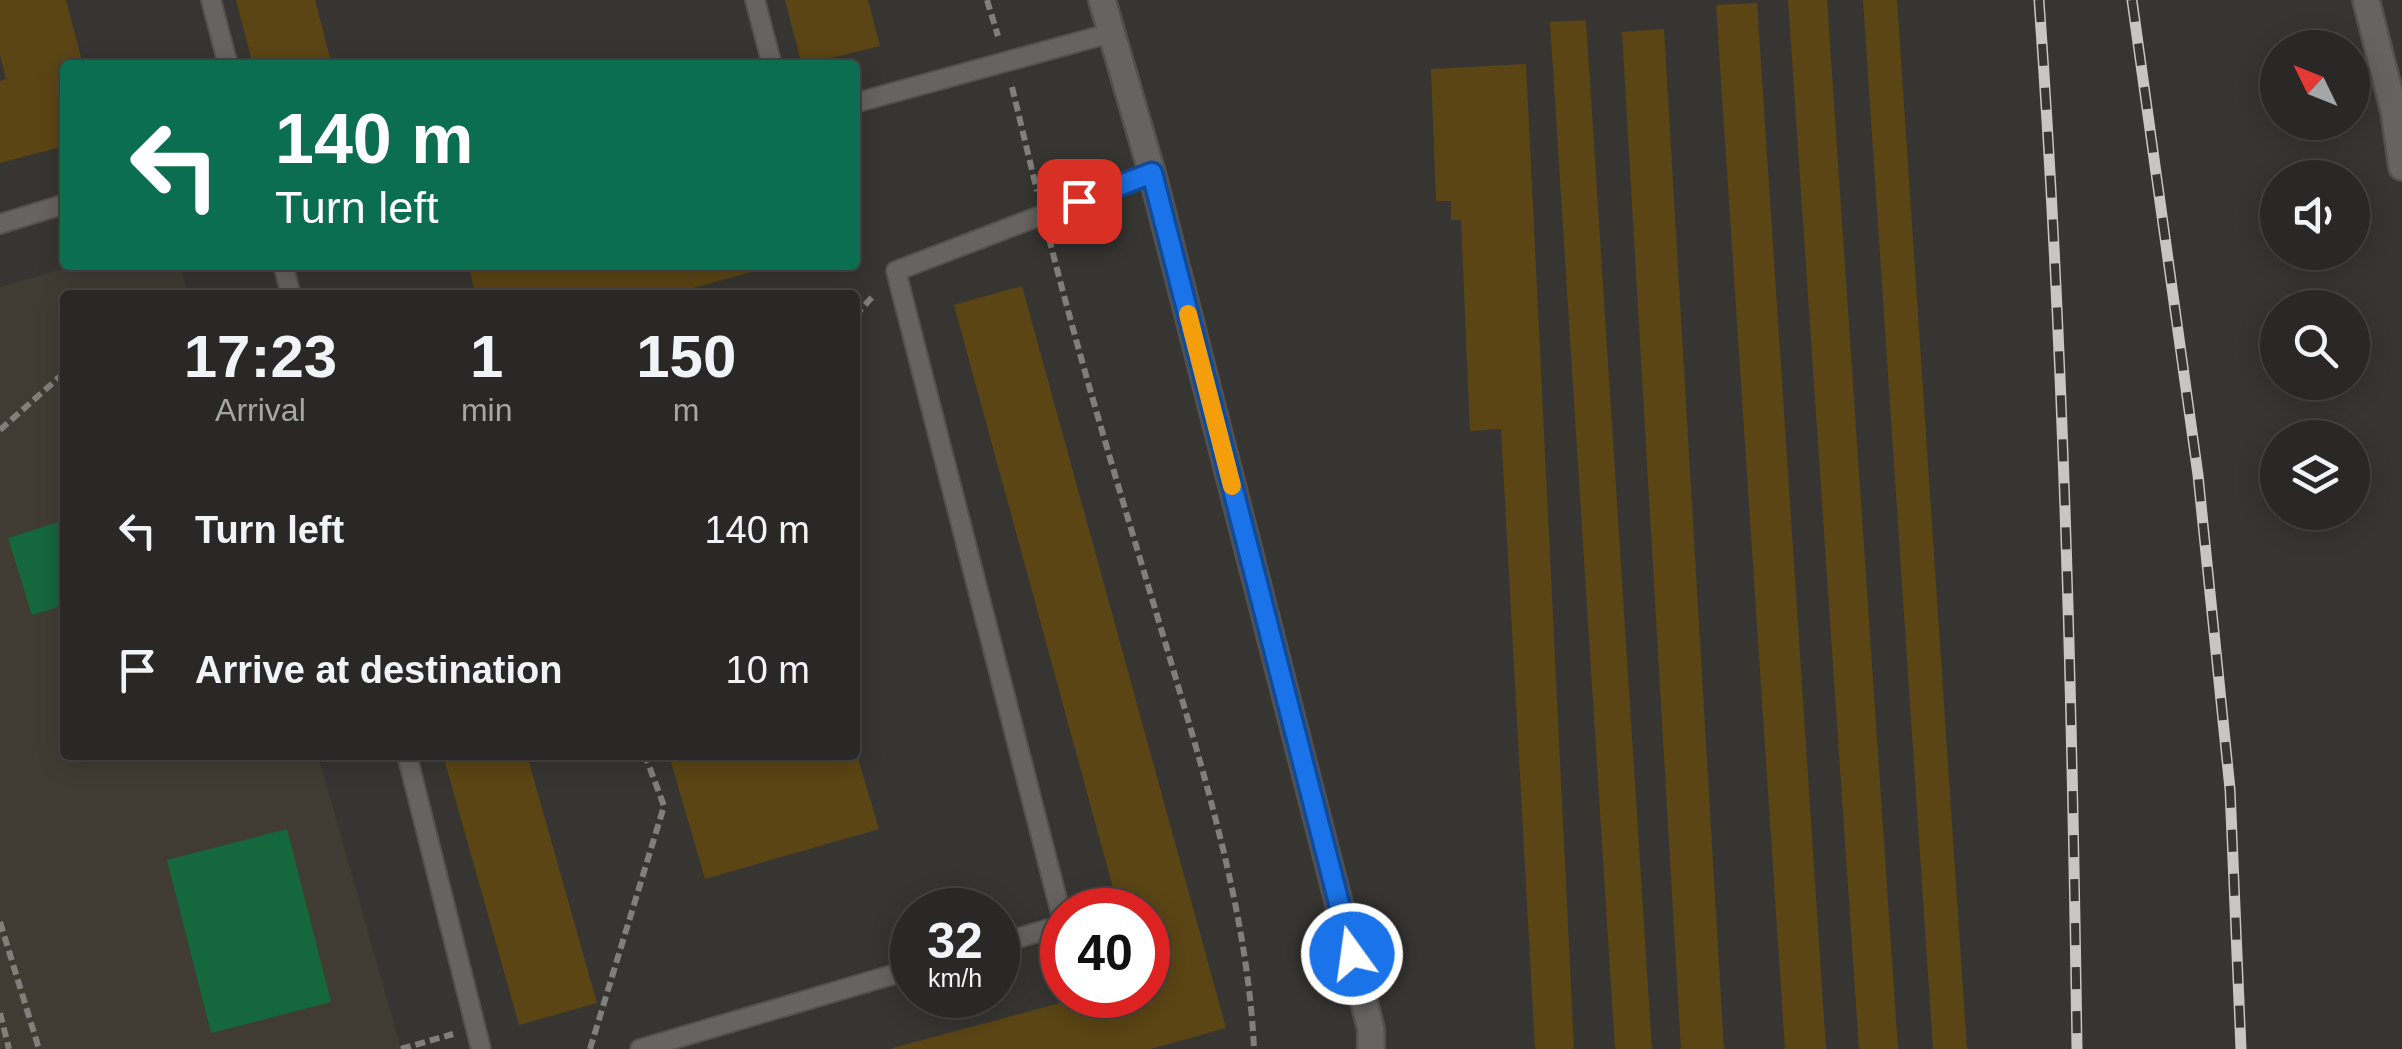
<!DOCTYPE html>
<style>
:root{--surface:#292826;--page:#31302e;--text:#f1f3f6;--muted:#a5a6a7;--line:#454443}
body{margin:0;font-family:Helvetica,sans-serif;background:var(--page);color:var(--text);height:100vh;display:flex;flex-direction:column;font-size:38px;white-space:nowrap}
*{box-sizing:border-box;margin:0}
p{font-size:32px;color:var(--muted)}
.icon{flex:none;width:55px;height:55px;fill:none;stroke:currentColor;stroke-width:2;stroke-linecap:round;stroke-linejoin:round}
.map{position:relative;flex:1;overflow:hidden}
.sheet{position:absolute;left:60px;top:290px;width:800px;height:470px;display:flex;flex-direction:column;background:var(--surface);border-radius:10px;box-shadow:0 5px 25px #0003,0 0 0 2px var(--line)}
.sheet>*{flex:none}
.guide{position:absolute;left:60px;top:60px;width:800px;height:210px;border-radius:10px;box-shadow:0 5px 25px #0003,0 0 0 2px var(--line);background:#0b6e4f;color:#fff;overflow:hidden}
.needle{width:65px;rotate:313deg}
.tools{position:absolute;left:2260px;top:30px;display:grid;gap:20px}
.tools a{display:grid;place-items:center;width:110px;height:110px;border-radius:50%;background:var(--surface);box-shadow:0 5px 25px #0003,0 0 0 2px var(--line);font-size:50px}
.speed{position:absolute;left:890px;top:888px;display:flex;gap:20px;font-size:50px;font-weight:700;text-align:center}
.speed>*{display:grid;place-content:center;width:130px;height:130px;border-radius:50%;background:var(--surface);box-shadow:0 5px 25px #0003,0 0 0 2px var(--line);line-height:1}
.speed small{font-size:25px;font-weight:400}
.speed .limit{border:15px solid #d22;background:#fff;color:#111}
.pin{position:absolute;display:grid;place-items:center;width:85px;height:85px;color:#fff;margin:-42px;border-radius:20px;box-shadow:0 5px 15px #0006}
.me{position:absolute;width:110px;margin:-55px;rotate:346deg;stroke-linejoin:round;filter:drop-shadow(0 0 8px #0008)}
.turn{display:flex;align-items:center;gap:35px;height:210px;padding:0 50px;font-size:45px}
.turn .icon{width:130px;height:130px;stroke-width:2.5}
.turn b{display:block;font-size:70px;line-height:85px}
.eta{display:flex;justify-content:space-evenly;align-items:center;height:170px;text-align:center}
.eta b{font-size:60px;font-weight:800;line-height:70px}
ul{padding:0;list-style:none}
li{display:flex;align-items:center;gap:30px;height:140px;padding:0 50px}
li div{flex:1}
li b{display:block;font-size:38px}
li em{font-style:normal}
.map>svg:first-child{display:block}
.built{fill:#413c33}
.green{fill:#15673d}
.building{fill:#5b4515}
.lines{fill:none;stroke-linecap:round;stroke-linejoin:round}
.service-casing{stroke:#52514e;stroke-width:22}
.minor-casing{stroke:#52514e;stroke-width:30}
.tertiary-casing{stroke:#52514e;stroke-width:30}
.path{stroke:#817f7c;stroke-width:6;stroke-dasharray:10 5;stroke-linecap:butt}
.service{stroke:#666360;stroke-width:18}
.minor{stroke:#666360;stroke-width:25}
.tertiary{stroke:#666360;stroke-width:25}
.rail-casing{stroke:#c8c6c4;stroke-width:11}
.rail{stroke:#373532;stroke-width:8;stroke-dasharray:22;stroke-linecap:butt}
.route-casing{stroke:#114b97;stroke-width:25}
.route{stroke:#1a73e8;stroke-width:18}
.slow{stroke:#f59e0b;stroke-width:18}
</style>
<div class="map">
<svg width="2402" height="1049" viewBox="0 0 2402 1049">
<rect width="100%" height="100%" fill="#373532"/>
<path class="built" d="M77 265H180L188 295H65V755H318L401 1049H0V287Z"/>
<g class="green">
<path d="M65 520V605L32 615 8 538Z"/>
<path d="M287 829 331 1002 211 1033 167 860Z"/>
</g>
<g class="building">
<path d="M0 0H66L83 65H65V146L0 163V81L6 79 0 55Z"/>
<path d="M236 0H315L332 65H253Z"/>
<path d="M785 0H868L880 46 802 65Z"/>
<path d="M1788 0H1827L1898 1049H1859Z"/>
<path d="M1863 0H1897L1967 1049H1933Z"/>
<path d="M1757 3 1826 1049H1785L1716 5Z"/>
<path d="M1586 20 1652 1049H1615L1550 22Z"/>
<path d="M1664 29 1724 1049H1681L1622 32Z"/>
<path d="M1526 64 1574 1049H1535L1501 429 1470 431 1461 220H1451V201H1436L1431 69Z"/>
<path d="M469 265H773V266L668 295H475Z"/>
<path d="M1022 286 1226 1028 1151 1049H889L1090 995H1148V910H1119L954 305Z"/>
<path d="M855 748 879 829 705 879 669 755H855Z"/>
<path d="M443 755H527L597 1003 519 1025Z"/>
</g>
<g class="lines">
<defs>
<g id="service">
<path d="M211 0 228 65"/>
<path d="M755 0 772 65"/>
<path d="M855 103 1111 33"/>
<path d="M0 224 65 204"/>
<path d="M283 265 291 295"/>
<path d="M407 755 481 1049"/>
<path d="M1062 918 896 271 1152 173"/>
<path d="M998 944 1062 925"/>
<path d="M640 1049 912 969"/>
</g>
<path id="minor" d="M2366 0 2394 111 2402 167"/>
<path id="tertiary" d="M1102 0 1152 173 1371 1029V1049"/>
</defs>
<use href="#service" class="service-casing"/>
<use href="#minor" class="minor-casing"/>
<use href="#tertiary" class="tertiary-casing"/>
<g class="path">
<path d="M987 0 998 36"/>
<path d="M1012 87 1037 191"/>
<path d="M1049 238C1085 380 1129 521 1171 662 1208 787 1248 919 1254 1049"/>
<path d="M855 316 874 295"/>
<path d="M0 430 65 372"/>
<path d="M0 922 39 1049"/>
<path d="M0 1013 9 1049"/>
<path d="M401 1049 453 1034"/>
<path d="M590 1049 664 806 645 755"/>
</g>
<use href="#service" class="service"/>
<use href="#minor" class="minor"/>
<use href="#tertiary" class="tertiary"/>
<defs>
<g id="rail">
<path d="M2039 0C2064 349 2072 699 2077 1049"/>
<path d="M2132 0 2198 475 2230 789 2241 1049"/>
</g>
</defs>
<use href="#rail" class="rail-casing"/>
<use href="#rail" class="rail"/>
</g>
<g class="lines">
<defs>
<path id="route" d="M1079 201 1152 173 1352 954"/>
</defs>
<use href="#route" class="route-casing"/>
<use href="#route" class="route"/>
<path class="slow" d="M1188 314 1232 486"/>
</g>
</svg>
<div class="tools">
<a><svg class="needle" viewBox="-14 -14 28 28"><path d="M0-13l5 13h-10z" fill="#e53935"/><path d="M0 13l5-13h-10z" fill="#a5a6a7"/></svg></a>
<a><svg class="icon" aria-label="sound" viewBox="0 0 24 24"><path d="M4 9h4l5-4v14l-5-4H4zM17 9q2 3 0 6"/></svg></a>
<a><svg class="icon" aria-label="search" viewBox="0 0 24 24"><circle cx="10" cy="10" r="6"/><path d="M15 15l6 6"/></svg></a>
<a><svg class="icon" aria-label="layers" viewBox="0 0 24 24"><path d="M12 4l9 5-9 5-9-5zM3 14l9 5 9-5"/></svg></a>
</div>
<div class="speed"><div>32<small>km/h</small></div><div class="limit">40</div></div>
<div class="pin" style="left:1079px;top:201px;background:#d93025"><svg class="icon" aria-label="arrive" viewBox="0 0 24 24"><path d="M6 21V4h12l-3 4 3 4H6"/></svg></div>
<svg class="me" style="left:1352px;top:954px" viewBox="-20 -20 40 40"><circle r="17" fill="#1a73e8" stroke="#fff" stroke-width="3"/><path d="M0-11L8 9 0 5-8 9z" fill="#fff"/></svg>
<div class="guide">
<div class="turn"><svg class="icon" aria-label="left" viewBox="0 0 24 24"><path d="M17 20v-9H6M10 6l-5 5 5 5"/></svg><div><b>140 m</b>Turn left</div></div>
</div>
<section class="sheet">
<div class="eta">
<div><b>17:23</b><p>Arrival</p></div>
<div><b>1</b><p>min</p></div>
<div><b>150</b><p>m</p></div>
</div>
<ul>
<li><svg class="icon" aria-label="left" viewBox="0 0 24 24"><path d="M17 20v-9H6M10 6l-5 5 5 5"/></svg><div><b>Turn left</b></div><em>140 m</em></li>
<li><svg class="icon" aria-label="arrive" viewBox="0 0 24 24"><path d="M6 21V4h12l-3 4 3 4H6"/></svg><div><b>Arrive at destination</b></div><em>10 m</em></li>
</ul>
</section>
</div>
